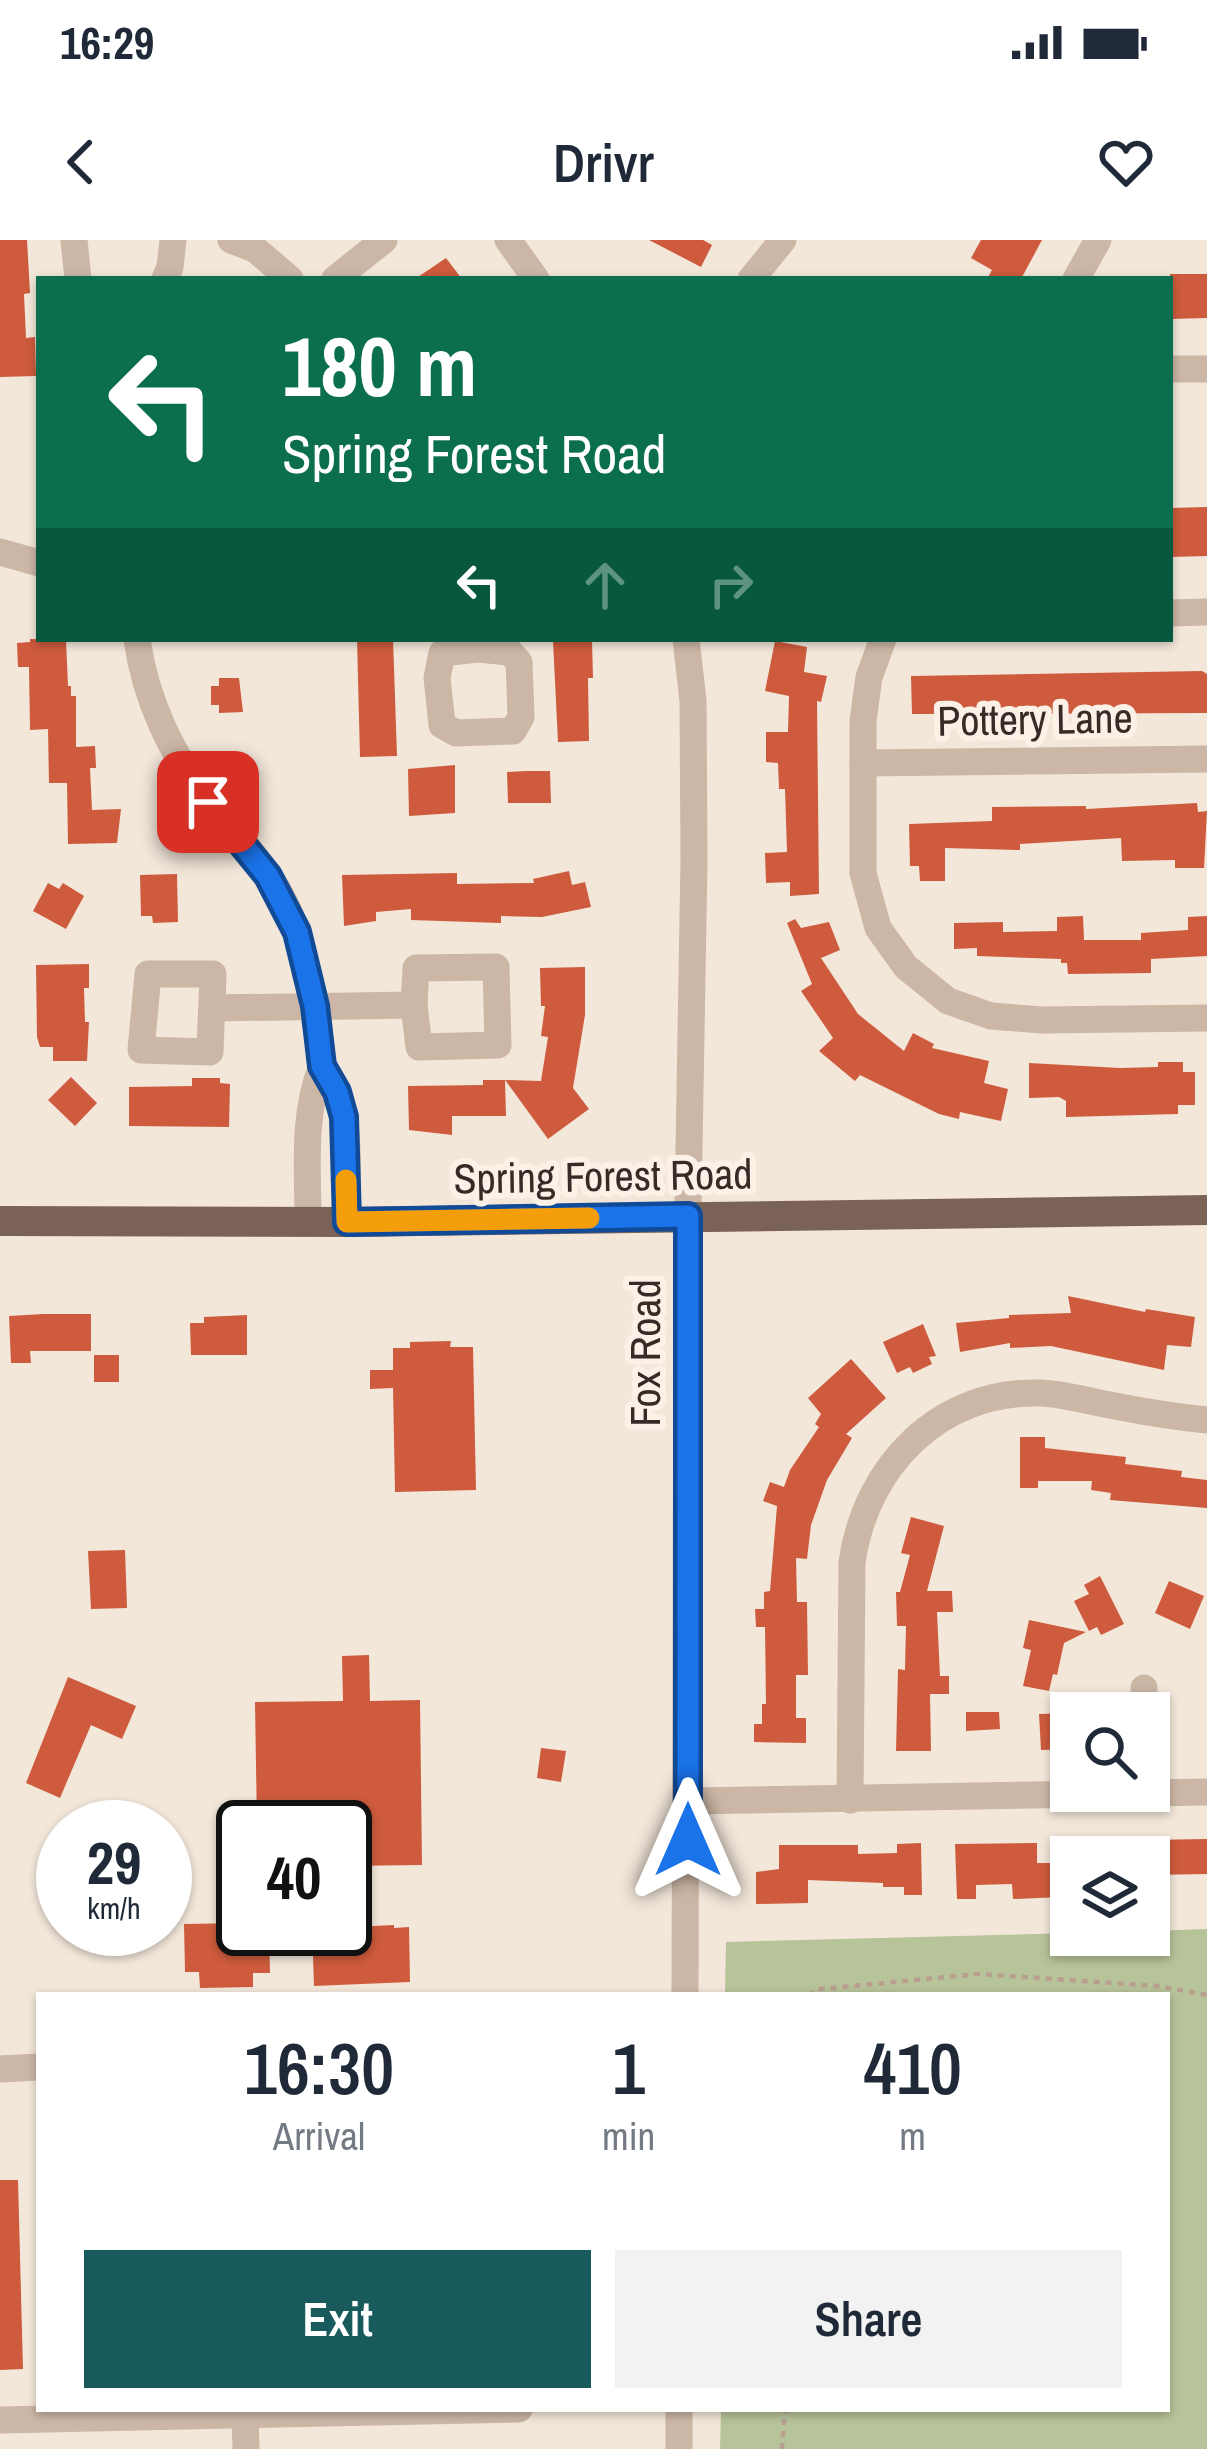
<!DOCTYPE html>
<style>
:root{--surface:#fff;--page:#f2f2f3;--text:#1f2937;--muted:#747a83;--accent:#195a5c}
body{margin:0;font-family:"Archivo Narrow",sans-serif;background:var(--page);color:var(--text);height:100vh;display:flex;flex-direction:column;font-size:45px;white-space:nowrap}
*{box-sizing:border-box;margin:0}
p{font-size:39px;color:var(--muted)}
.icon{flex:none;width:66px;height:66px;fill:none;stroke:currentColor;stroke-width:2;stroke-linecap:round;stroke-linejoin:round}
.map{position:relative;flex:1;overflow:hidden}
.side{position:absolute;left:36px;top:1752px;width:1134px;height:420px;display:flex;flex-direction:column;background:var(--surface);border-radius:0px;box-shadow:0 3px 9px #0004}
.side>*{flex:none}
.top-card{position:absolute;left:36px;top:36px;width:1137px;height:366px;border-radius:0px;box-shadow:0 3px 9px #0004;background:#0b6e4f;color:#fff;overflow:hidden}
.tools{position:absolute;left:1050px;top:1452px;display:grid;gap:24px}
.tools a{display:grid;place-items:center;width:120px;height:120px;border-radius:0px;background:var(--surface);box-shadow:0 3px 9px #0004;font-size:60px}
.speed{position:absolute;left:36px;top:1560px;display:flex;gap:24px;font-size:60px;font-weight:700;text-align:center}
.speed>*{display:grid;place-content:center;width:156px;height:156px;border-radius:50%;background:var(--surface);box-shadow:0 3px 9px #0004;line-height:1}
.speed small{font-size:30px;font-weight:400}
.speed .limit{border:6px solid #111;border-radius:18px;background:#fff;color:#111}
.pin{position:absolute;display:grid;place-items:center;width:102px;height:102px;color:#fff;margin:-51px;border-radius:24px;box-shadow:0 6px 18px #0006}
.me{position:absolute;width:132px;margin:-66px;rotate:0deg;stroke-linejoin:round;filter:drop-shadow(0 0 9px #0008)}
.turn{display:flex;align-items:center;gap:42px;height:252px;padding:0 48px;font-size:54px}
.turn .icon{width:156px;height:156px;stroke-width:2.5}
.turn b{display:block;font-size:84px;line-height:102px}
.lanes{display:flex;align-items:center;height:114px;padding:0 48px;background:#0003;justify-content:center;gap:60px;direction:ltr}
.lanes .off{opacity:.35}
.eta{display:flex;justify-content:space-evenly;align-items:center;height:204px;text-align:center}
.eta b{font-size:72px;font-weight:600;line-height:84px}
.cta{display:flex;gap:24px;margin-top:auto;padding:24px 48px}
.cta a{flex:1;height:138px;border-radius:0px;background:var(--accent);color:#fff;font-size:48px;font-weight:600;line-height:138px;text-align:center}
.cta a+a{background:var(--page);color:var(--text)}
.status{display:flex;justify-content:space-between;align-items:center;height:84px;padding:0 60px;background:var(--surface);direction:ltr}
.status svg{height:33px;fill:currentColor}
header{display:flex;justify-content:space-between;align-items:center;height:156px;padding:0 48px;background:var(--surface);font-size:54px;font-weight:600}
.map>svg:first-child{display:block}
.green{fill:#b7c399}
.building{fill:#ce5b3d}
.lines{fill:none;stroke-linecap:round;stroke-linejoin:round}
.path{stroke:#b89f8f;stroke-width:4.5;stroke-dasharray:6 6;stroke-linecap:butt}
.minor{stroke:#ccb6a5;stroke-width:27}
.major{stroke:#7b6257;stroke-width:30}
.route-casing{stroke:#114b97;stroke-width:30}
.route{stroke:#1a73e8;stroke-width:21}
.slow{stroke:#f59e0b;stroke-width:21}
.labels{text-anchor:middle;stroke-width:12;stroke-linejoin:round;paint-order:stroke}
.street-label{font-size:42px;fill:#382b27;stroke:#fbf1e7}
</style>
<div class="status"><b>16:29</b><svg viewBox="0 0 49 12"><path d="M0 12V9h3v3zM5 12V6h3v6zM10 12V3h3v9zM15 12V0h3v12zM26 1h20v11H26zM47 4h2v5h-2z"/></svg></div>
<header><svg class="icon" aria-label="back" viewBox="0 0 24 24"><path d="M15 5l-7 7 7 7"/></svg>Drivr<svg class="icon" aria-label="heart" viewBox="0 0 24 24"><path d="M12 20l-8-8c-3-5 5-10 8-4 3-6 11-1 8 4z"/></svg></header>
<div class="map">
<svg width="1207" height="2209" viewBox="0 0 1207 2209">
<rect width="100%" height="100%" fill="#f3e7da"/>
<path class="green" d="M1207 1689V2209H720L721 2169H1167V1755H725L726 1702 1071 1693 1149 1695V1691Z"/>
<g class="building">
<path d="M0 0H27L30 53 24 54 26 98 35 97 36 136 0 137Z"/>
<path d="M649 0H703L712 5 701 27Z"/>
<path d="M981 0H1042L1021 39H987L992 30 971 18Z"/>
<path d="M446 18 462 39H415Z"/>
<path d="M1170 34H1207V78L1170 79Z"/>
<path d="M1207 267V316L1170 317V268Z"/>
<path d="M30 399 66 400 68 446H71V456H76V507L95 506 96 528H90L92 570 121 569 117 603 68 604 67 543H49L48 489 30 490 29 427H18L17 403 30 402Z"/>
<path d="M357 399H393L397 516 360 517Z"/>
<path d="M592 400 593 438H588L589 501 558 502 553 401Z"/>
<path d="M775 401 807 407 804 432 827 436 821 462 817 461 819 654 790 656V642L766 643 765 613 787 612 785 549H779L778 523 766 522V492H788L789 456 765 451Z"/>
<path d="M1202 431 1207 434V473L912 474 911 436Z"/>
<path d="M219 438H239L243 472 219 473V465H211V446H219Z"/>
<path d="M455 525V573L409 576 408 529Z"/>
<path d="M526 531H550L551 563H508L507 532Z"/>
<path d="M1197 563 1198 572 1207 571 1204 628H1175V620L1122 621 1121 598 1020 604V610L945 608V641H920L919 626H910L909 584 992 581V567L1086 566V569Z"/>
<path d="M569 631 572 645 585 642 591 667 542 677 501 676V683L411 680V669L376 672V681L344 686 342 635 457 633V644L534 643 533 639Z"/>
<path d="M177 634 178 682 153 683 152 676H141L140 635Z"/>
<path d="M48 643 59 649 63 643 84 656 66 689 33 671Z"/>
<path d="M1083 676 1084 700H1141V693L1188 690V677L1207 676V716L1151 719V733L1068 734 1067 723H1061V719L977 716V708L954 709V683L1003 682V692L1057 691V677Z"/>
<path d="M795 679 801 688 829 682 840 710 821 718 858 774 904 811 913 793 934 804 932 808 989 821 984 843 1008 849 1001 881 960 872 959 879 939 874 860 835 855 841 819 811 833 798 801 751 812 744 787 683Z"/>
<path d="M89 724V748H84L85 782H89L87 821H53V807H40L37 797 36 725Z"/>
<path d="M585 727V775L573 848 589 869 548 899 505 840 541 841 548 797 541 796 545 766H541L540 728Z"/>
<path d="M1158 822H1183V832H1195V865H1178V874L1066 877V861L1059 857 1029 858V823L1120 828 1158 827Z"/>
<path d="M71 837 97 863 75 886 48 860Z"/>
<path d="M192 838H220V843L230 844 229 887 129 886V847L192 846Z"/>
<path d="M483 840H505L506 876H452V895L409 890 408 846 483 845Z"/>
<path d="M1068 1056 1145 1072 1146 1069 1195 1077 1191 1107 1167 1105 1164 1130 1051 1106 1010 1108V1103L960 1112 956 1083 1009 1078V1075L1071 1073Z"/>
<path d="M43 1074H91V1111H30L31 1123H11L9 1076Z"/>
<path d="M247 1075V1115H191L190 1083H204V1077Z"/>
<path d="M923 1084 936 1116 929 1117 932 1124 913 1133 910 1127 897 1133 883 1102Z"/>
<path d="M451 1101 450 1107H473L476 1250 395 1252 393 1148 370 1149V1130H393V1108H410V1102Z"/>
<rect x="94" y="1115" width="25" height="27"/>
<path d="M851 1119 886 1158 846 1194 852 1198 827 1240 811 1285 807 1319 796 1318 797 1362H807L808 1435H796V1478H806V1503L754 1502V1484H762V1464H766L765 1387H756L755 1369H764V1352L770 1351 777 1266 763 1261 770 1242 784 1247 790 1230 819 1187 815 1184 821 1174 808 1158Z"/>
<path d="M1020 1197H1045V1208L1126 1217 1125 1224 1182 1231 1181 1237 1207 1240V1268L1110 1260 1111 1253 1091 1250 1092 1241H1038V1248H1020Z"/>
<path d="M911 1277 944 1286 927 1351H952L953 1372H937L940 1436H949V1454H930L931 1511H896L898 1429 905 1430 906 1386H897L896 1352H900L910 1315 901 1313Z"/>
<path d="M125 1310 127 1368 91 1369 88 1311Z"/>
<path d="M1100 1336 1124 1384 1101 1395 1097 1387 1089 1391 1074 1361 1089 1354 1084 1345Z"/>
<path d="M1169 1341 1204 1356 1190 1389 1155 1373Z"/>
<path d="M1029 1380 1086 1392 1064 1403 1057 1435 1053 1434 1049 1451 1023 1446 1031 1410 1023 1408Z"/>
<path d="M369 1415 370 1461 420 1460 422 1625 345 1626V1587H257L255 1462 343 1461 342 1416Z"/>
<path d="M68 1437 136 1466 122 1499 91 1485 60 1558 26 1543Z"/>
<path d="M966 1472H999L1000 1489 966 1491Z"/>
<path d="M1071 1473V1509L1041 1510 1039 1474Z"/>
<path d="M541 1508 566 1511 561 1542 537 1538Z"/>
<path d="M1207 1599V1634L1149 1635V1600Z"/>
<path d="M921 1603 922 1655H904V1647H883V1643L808 1640V1663L756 1664V1632L779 1629V1605H858V1614L897 1613V1604Z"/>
<path d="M1037 1603V1623H1062V1657L1013 1659 1012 1644 976 1645V1659H957L955 1604Z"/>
<path d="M243 1683V1689H269L270 1733H253V1747L200 1748 199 1732H185L184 1684Z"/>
<path d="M394 1685V1688L409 1687 410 1742 314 1746 312 1689Z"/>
<path d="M0 1940H18L23 2129 0 2130Z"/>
</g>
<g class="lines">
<g class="path">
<path d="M808 1755 820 1749 978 1734 1158 1746 1207 1755"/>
<path d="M782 2209 785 2169"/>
</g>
<g class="minor">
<path d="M74 0 78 39"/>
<path d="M231 0 255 9 290 39"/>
<path d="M508 0 536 39"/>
<path d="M165 39 170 27 173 0"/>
<path d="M335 39 384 0"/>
<path d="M751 39 783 0"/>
<path d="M1076 39 1098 0"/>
<path d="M1170 129H1207"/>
<path d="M0 312 39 323"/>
<path d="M1170 373 1207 372"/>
<path d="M137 399C145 459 173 519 212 565 237 596 266 625 284 661 309 711 311 767 322 821 326 839 339 853 343 872 350 906 346 947 347 982"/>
<path d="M883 399 869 437 863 481V633L878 688 906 727 948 761 991 776 1042 780 1207 778"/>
<path d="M477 409 510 412 519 422 521 477 513 491 456 493 442 485 437 438 442 413Z"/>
<path d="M863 523 1207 519"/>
<path d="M496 727 498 805 419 807 414 765 416 728Z"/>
<path d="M148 734H213L210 812 141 810Z"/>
<path d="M213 768 414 765"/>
<path d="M308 982C308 928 302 876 322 826"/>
<path d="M1144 1473V1448"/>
<path d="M850 1560 852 1322C866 1226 939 1150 1041 1153 1065 1154 1091 1162 1115 1166 1145 1172 1176 1177 1207 1180"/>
<path d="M688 1561 1207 1552"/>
<path d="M685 1755 687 1025 694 620 693 461 686 399"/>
<path d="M0 1829 39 1827"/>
<path d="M679 2169V2209"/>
<path d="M245 2177 246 2209"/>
<path d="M0 2180 519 2169"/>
</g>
<path class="major" d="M0 981 347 982 1207 970"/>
</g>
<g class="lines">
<defs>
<path id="route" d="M208 562 268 636 297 692 315 766 322 826 337 852 344 877 347 982 688 976V1600"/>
</defs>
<use href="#route" class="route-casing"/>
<use href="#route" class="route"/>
<path class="slow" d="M346 940 347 982 589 978"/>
</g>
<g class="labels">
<g class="street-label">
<text transform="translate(1035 479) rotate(-1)" y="15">Pottery Lane</text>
<text transform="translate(603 936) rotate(-1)" y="15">Spring Forest Road</text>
<text transform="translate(645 1113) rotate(-90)" y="15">Fox Road</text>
</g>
</g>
</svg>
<div class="tools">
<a><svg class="icon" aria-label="search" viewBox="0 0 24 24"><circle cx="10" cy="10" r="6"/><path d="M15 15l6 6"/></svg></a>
<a><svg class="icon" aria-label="layers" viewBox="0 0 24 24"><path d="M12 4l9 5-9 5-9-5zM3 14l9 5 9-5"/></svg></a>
</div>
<div class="speed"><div>29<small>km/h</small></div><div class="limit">40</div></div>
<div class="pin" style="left:208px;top:562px;background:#d93025"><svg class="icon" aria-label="arrive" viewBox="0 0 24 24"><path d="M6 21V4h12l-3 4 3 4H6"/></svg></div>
<svg class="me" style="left:688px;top:1600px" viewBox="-20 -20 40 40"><path d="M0-17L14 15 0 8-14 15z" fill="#1a73e8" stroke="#fff" stroke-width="4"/></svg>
<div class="top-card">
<div class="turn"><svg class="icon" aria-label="left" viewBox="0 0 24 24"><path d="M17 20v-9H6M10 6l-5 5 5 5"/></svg><div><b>180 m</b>Spring Forest Road</div></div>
<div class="lanes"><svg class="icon" aria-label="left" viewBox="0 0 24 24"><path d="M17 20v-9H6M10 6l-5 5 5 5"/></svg><svg class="icon off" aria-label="ahead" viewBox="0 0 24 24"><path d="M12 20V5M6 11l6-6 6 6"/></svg><svg class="icon off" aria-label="right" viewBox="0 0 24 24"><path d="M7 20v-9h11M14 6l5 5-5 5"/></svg></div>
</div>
<section class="side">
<div class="eta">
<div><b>16:30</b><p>Arrival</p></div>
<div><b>1</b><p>min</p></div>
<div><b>410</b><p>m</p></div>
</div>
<div class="cta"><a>Exit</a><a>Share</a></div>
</section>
</div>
